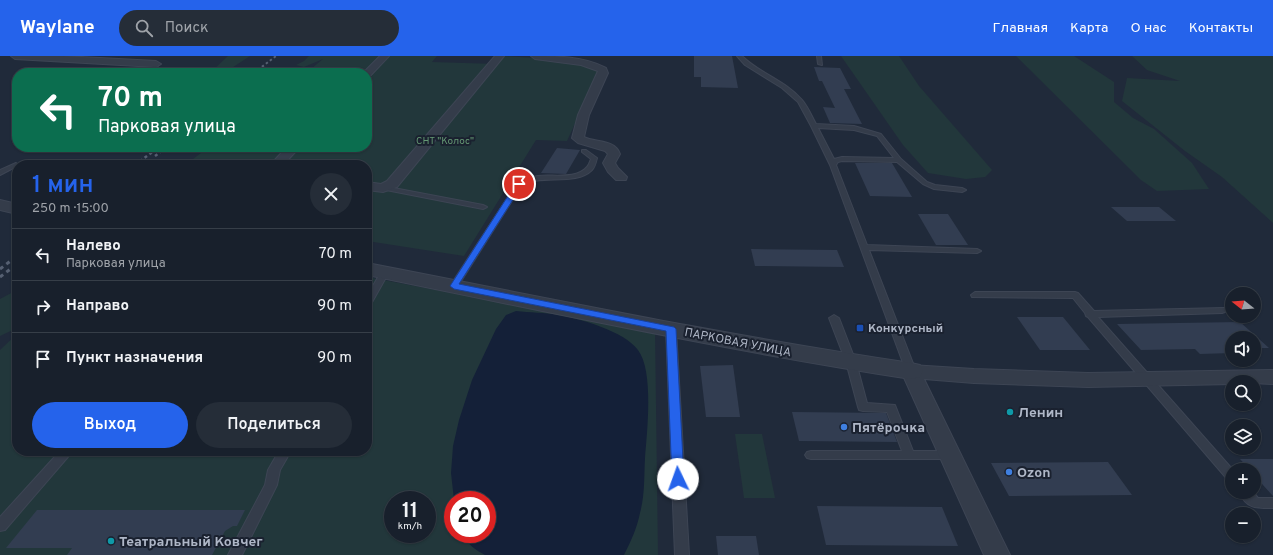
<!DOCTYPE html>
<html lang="ru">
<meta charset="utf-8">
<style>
:root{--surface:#18202c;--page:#252d38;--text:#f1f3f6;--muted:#9fa3a9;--line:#363e48;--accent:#2563eb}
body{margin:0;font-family:Overpass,sans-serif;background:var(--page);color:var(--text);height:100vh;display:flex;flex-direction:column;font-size:15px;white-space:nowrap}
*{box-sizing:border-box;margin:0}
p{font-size:13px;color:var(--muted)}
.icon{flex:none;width:22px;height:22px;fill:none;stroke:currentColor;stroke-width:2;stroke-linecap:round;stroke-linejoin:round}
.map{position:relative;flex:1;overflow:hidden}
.drawer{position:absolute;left:12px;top:104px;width:360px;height:296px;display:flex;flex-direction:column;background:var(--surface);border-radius:16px;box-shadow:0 1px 3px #0004,0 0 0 1px var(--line)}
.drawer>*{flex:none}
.hud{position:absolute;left:12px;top:12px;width:360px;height:84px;border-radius:16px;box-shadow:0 1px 3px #0004,0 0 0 1px var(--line);background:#0b6e4f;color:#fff;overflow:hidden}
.needle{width:26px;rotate:287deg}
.buttons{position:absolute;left:1225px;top:231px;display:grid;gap:8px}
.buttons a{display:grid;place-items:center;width:36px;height:36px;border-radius:50%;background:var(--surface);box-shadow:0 1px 3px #0004,0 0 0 1px var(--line);font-size:20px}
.speed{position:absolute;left:384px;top:435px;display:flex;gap:8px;font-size:20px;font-weight:700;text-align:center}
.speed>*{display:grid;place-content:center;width:52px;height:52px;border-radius:50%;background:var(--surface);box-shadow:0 1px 3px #0004,0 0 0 1px var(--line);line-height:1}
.speed small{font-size:10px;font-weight:400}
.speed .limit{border:6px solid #d22;background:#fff;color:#111}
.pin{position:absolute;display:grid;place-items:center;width:34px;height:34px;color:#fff;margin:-17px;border:2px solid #fff;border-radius:50%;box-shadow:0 1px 4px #0007}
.me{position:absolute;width:44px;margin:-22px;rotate:357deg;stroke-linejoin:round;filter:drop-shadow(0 0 3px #0008)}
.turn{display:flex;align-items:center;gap:14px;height:84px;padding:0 20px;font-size:18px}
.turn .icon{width:52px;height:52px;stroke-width:2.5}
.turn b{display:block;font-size:28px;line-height:34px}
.round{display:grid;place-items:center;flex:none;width:42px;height:42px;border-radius:21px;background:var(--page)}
.headline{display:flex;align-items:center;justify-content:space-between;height:68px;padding:0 20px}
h1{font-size:24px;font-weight:600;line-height:30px;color:var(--accent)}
.action{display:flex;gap:8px;margin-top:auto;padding:8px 20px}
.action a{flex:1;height:46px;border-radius:24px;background:var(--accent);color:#fff;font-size:16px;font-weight:600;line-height:46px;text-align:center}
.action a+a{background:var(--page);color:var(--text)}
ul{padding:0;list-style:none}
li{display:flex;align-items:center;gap:12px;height:52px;padding:0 20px;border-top:1px solid var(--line)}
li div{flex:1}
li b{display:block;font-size:15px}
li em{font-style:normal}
header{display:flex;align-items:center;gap:24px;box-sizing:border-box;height:56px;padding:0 20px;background:var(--accent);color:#fff}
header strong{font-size:19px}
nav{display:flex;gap:22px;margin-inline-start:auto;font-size:14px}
.search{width:280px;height:36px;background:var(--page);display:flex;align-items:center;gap:10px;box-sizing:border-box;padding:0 14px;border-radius:22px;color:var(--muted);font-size:15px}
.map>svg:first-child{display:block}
.green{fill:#22373b;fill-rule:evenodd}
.water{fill:#142038}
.building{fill:#323d51}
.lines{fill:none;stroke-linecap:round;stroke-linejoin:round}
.service-casing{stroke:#3d4554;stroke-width:2}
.minor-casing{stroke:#3d4554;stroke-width:2}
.tertiary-casing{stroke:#3d4554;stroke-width:2}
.service{fill:#343c4a;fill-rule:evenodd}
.minor{fill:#343c4a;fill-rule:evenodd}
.tertiary{fill:#343c4a;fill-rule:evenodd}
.rail-far2{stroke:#566072;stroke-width:2;stroke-dasharray:2.5 2.5;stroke-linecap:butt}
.rail-far1{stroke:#566072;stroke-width:2.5;stroke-dasharray:3 3;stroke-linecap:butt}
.rail{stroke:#566072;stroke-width:3;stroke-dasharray:4 4;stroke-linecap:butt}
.route{fill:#2563eb;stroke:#184099}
.transit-dot{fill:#1a4fb4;stroke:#1a212f;stroke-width:1.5}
.culture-dot{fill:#0f9aa8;stroke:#1a212f;stroke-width:1.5}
.shop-dot{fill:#3f7fe0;stroke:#1a212f;stroke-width:1.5}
.labels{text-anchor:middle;stroke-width:4;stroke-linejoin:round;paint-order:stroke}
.far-park-label{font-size:10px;fill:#659874;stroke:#1a212f}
.poi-label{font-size:12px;font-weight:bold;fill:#afb7c7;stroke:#1a212f;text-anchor:start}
.street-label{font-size:12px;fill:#afb7c7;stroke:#1a212f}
.near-poi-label{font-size:14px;font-weight:bold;fill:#afb7c7;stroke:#1a212f;text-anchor:start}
</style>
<header>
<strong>Waylane</strong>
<div class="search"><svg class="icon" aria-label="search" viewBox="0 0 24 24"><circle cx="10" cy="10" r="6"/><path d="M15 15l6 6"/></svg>Поиск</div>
<nav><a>Главная</a><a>Карта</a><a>О нас</a><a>Контакты</a></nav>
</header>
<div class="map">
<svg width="1273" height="499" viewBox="0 0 1273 499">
<rect width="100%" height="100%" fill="#202a3a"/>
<g class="green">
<path d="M228 0H250L224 17H210Z"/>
<path d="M309 0H437L432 6 496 8 503 0 551 3 593 12 599 15 567 85 536 84 464 200 367 185V109H185L209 91H367V17H306L323 3 304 11 296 9 304 5Z"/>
<path d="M841 0H899L919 30 992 114 985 121 966 123 928 117 903 89Z"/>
<path d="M1016 0H1074L1114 26V46L1133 62 1154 73 1192 107 1209 133 1157 135 1141 124Z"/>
<path d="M1132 0H1273V167L1222 121 1185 95 1122 45 1127 22 1180 25 1147 14Z"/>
<path d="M367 221 655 275 658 499H0V294L17 278V395H367ZM393 444H427V478H393ZM453 444H487V478H453Z"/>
<path d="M17 234V272L0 280V243Z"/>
<path d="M735 378H762L775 442H744Z"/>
</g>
<path class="water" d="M516 255C530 257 544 256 558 259 581 263 624 275 638 294 654 315 647 376 645 402 644 420 645 439 640 457 637 472 631 485 624 499H485C476 494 467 489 464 478H487V444H454L451 417 453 390 459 364 472 324 496 273 506 259Z"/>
<g class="building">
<path d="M694 0H732L738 32 701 31V21H694Z"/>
<path d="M814 11 840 12 851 33H844L862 68 830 67 823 51 835 52 822 25H819Z"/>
<path d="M557 92 580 94 566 118 541 117Z"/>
<path d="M855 107H892L912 141 870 140Z"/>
<path d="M1111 151H1159L1176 165H1127Z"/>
<path d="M918 158H948L968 189H936Z"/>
<path d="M751 193 837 194 844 211 755 210Z"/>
<path d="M1017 261H1063L1090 294H1040Z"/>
<path d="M1240 266 1269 292H1254V282H1232V297L1200 298 1195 293 1141 294 1117 268Z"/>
<path d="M733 309 740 361H706L700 310Z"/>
<path d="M792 356 886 357 897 386 799 385Z"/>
<path d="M1240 403H1273V440L1254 419V414H1250Z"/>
<path d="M1108 406 1132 439 1009 440 991 407Z"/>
<path d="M817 450 942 451 958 490 826 489Z"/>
<path d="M37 454H245L237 470H233L225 475 212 499H67L72 492H6Z"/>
<path d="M716 480H756L759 499H718Z"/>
</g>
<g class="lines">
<defs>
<g id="service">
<path d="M737 0H742C759 17 786 25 802 44 808 51 812 61 816 68L854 70 881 78 901 103 927 126 935 129 962 132 966 134 962 136 934 133 923 128 897 106 842 105 838 106 836 109 867 189 977 193 981 195 977 197 869 194 916 315 915 317H907L906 315 830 109 811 70 798 46 782 32 745 9ZM818 72 854 74 877 80 894 102 842 101 834 103Z"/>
<path d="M817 0H821L822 9 818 8Z"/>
<path d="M154 7 158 8 156 17H150Z"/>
<path d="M582 94H586L597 102C596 106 595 111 592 114 576 130 542 118 522 129L458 230 457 232H451L450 230 517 127C523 123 530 121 538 120 552 118 576 124 587 111 589 109 590 105 591 103L582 96Z"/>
<path d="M16 107 19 109 0 119V114Z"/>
<path d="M383 130 483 149 487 151 483 153 381 133V131Z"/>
<path d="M385 213 389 216 371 248 367 251V240L381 216Z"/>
<path d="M975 236H1075L1078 237 1094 255 1225 252 1227 254 1225 256 1222 257 1098 261 1233 414 1232 426 1228 424 1088 261 1086 260 1085 257 1073 242 972 241 971 239Z"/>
<path d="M834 259 839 262 856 306 867 347 895 349 913 395H950L954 396 956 399 954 402 950 403H811L807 402 805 399 807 396 811 395H902L887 356 863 355 859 354 858 351 846 306 829 262Z"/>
<path d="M671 270 676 273 689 499H675L666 273Z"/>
<path d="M60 395H73L5 474 0 475V461Z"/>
<path d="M279 395H291L280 414 277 429 242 499H228L265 429 268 414Z"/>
<path d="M1239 436H1253L1258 442H1273V452C1256 452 1247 453 1239 436Z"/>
</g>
<g id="minor">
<path d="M11 0H63L156 5 161 8 156 11 15 3Z"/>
<path d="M380 0H389L370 20 367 21V17H363Z"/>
<path d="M495 0H504L397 131 383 136 367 134V126L381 128 387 125Z"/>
<path d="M531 0C555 0 584 0 606 12L608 17 589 59 584 81C595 87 615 83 620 98L615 107 618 112 627 121 626 124H616L608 116 603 107 608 98 605 95 578 87 572 82 578 59 598 15 581 9 535 3Z"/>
<path d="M287 91H300L283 109H270Z"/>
<path d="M911 309 974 313 1088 317 1273 314V328L1232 326V328L1088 331 974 327 924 323 1010 499H984L901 315 904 310Z"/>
</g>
<g id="tertiary">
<path d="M0 144 17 148V158L0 154Z"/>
<path d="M367 207C548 242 728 280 911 307L920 309 923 315 920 321 911 323C728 295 548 256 367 219Z"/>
</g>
</defs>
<use href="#service" class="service-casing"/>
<use href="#minor" class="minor-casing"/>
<use href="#tertiary" class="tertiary-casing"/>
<use href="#service" class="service"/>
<use href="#minor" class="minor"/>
<use href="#tertiary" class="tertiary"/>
<path class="rail-far2" d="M254 17 276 0"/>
<g class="rail-far1">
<path d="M155 100 167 91"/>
<path d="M135 109 159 91"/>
</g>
<g class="rail">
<path d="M0 213 17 200"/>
<path d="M0 221 17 208"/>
</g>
</g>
<path class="route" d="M517 126 523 128 459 228 674 271 676 273 684 423 682 426 678 428 674 426 672 423 666 275 454 233 450 230Z"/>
<rect class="transit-dot" x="856" y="268" width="8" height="8" rx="2"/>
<g class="culture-dot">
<circle cx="1010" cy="356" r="4"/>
<circle cx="111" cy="485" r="4"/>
</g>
<g class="shop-dot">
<circle cx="844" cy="371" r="4"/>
<circle cx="1009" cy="416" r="4"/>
</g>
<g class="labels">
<g class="far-park-label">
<text x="445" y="88">СНТ "Колос"</text>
</g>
<g class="poi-label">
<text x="868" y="276">Конкурсный</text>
</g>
<g class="street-label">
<text transform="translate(738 286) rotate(11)" y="4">ПАРКОВАЯ УЛИЦА</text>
</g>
<g class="near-poi-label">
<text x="1018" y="361">Ленин</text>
<text x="852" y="376">Пятёрочка</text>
<text x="1017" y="421">Ozon</text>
<text x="119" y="490">Театральный Ковчег</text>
</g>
</g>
</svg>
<div class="buttons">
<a><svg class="needle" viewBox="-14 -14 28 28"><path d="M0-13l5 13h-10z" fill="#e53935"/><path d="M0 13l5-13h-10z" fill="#9fa3a9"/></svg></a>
<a><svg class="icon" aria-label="sound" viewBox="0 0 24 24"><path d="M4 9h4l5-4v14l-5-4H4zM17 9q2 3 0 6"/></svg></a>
<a><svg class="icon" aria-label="search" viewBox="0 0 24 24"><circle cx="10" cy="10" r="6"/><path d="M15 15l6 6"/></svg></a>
<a><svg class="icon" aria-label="layers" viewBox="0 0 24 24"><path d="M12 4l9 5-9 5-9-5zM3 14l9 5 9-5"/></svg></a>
<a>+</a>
<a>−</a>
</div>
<div class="speed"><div>11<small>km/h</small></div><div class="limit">20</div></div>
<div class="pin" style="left:519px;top:128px;background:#d93025"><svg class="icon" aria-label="arrive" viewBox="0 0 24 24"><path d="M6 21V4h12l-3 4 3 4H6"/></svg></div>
<svg class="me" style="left:678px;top:423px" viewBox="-20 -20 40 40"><circle r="19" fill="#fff"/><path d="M0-13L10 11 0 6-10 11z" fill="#2563eb"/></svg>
<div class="hud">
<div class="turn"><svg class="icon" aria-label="left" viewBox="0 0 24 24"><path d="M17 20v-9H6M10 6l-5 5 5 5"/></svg><div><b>70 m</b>Парковая улица</div></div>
</div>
<section class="drawer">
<div class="headline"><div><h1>1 мин</h1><p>250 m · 15:00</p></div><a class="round"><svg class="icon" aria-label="close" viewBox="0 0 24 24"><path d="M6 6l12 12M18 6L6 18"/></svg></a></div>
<ul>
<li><svg class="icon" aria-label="left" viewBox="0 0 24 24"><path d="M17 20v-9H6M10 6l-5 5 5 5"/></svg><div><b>Налево</b><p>Парковая улица</p></div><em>70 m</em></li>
<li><svg class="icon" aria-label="right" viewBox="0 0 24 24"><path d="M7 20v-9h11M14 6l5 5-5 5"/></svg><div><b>Направо</b></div><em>90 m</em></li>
<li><svg class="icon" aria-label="arrive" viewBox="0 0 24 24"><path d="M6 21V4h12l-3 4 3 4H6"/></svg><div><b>Пункт назначения</b></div><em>90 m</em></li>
</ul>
<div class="action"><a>Выход</a><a>Поделиться</a></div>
</section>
</div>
